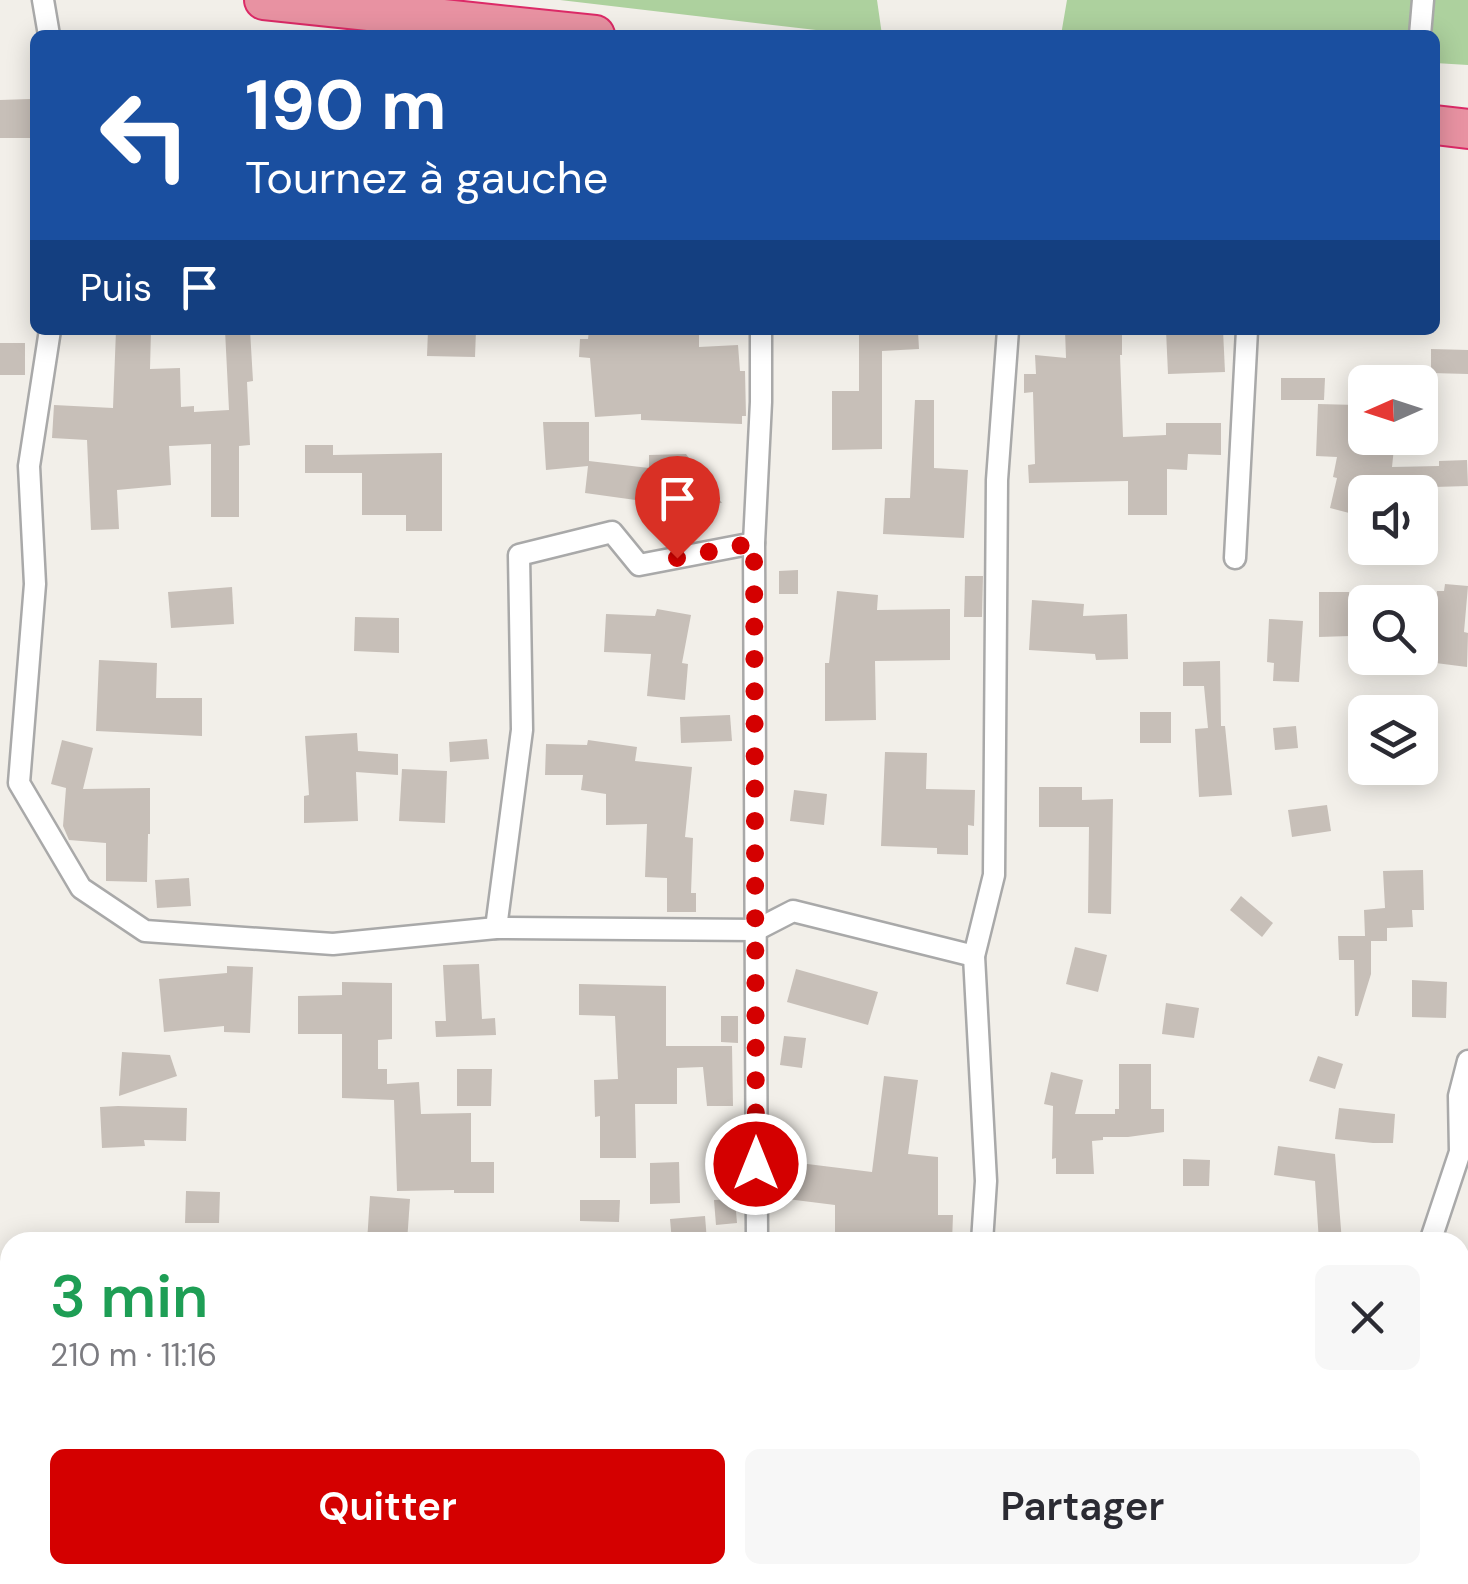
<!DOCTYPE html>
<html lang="fr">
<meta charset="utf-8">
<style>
:root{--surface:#fff;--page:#f7f7f7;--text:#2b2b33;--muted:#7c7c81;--accent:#d40000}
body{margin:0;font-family:"DM Sans",sans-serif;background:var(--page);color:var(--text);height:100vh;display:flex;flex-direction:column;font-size:38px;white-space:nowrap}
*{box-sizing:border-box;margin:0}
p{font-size:32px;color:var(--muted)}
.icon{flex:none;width:55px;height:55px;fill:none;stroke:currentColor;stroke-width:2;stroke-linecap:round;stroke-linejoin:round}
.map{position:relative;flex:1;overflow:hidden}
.sheet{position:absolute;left:0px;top:1232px;width:1470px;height:352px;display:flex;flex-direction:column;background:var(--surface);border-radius:30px 30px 0 0;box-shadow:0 5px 25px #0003}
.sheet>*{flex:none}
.guide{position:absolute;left:30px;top:30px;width:1410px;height:305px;border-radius:15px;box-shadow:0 5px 25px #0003;background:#1a4fa0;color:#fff;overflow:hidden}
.needle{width:65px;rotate:267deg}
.controls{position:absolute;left:1348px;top:365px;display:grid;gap:20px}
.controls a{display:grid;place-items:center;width:90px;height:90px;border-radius:15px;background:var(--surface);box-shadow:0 5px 25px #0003;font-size:50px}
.pin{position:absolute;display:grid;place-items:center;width:85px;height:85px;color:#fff;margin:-102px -42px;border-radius:50% 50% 50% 0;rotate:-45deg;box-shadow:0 0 10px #0007}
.pin .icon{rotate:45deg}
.me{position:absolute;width:110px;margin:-55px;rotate:0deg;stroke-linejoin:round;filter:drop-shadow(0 0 8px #0008)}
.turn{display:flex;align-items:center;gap:35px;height:210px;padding:0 50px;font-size:45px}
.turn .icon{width:130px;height:130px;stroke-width:2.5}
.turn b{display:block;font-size:70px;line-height:85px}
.then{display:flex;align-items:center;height:95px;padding:0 50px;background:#0003;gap:20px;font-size:38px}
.round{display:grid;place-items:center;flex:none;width:105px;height:105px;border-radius:15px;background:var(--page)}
.summary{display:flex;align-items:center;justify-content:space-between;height:170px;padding:0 50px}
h1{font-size:60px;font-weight:600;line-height:75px;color:#1e9e55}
.action{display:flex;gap:20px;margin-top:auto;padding:20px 50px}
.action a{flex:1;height:115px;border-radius:15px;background:var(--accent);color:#fff;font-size:40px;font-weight:600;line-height:115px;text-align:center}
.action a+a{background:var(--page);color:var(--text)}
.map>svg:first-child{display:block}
.forest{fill:#add19e}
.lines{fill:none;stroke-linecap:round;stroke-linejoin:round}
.stream{stroke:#aad3df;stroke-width:6}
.building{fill:#c7bfb8}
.street-casing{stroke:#a9a9a9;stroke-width:25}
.highway-casing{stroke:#dc2a67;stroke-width:42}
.street{stroke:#fff;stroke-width:20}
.highway{stroke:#e892a2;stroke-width:38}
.route{stroke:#d40000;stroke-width:18;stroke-dasharray:0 32.4}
</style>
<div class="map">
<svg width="1468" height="1584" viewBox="0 0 1468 1584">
<rect width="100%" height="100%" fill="#f2efe9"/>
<g class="forest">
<path d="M560 0H877L882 35H859Z"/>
<path d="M1067 0H1468V65L1435 63V35H1061Z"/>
</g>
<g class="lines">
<path class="stream" d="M1466 1584 1468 1581"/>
</g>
<g class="building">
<path d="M30 99V138H0V100Z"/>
<path d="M116 330H151L150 369 180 368 181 407 194 406V412L229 410 225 330H250L253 381 247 382 250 445 239 446V517H211V444L169 446 171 485 117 490 119 529 91 530 87 440 52 438 54 405 113 408Z"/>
<path d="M428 330H476L475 357 427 356Z"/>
<path d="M589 330H699V347L738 345 740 371H745L746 416H742V424L641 420V414L595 417 590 358 579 357 580 339H588Z"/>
<path d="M859 330 918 331 919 349 882 351V449L832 450V391H859Z"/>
<path d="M1065 330H1122V355H1120L1123 437 1166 435V423H1221V455L1188 454 1187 470 1167 469V515H1128V481L1029 483 1028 465 1035 464 1033 392 1024 393V374H1036L1035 355 1066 358Z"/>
<path d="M1166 330H1223L1225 372 1168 374Z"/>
<rect x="0" y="343" width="25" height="32"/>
<path d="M1431 349 1468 350V374L1431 373Z"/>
<path d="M1281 378H1325L1324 400H1281Z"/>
<path d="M915 400H934V468L968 470 964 538 883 534 885 498H910Z"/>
<path d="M1318 404 1357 405 1355 438H1395L1392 467 1439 466V461L1467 460 1468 486 1434 487V492H1358L1353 514 1330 508 1337 478 1333 477 1337 457 1316 456Z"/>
<path d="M543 422H589V461L649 468V455L686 454 722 503 650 506V502L585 493 588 466 546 470Z"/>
<path d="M305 445H333V455L442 453V531H406V515H362V473H305Z"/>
<path d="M798 570V594H779V571Z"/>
<path d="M965 576H983L982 617H964Z"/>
<path d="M1445 584 1468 586 1464 632 1468 633 1467 667 1420 661V627L1433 629 1437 591H1444Z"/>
<path d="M232 587 234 624 171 628 168 592Z"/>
<path d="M837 591 878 595 877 610 950 609V660L875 661 876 720 825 721V663H829Z"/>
<path d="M1319 592H1349L1350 636 1319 637Z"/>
<path d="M1032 600 1084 604 1083 616 1127 614 1128 659 1096 660 1095 654 1029 650Z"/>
<path d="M657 609 691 615 682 663 688 664 685 700 647 696 651 654 604 652 606 614 655 616Z"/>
<path d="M355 617 399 618V653L354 651Z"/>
<path d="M1269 619 1303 621 1299 682 1273 681 1274 663 1267 662Z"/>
<path d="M99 660 157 663 156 698H202V736L96 731Z"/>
<path d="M1220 661 1221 726H1225L1232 795 1199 797 1195 729 1208 728 1204 686H1183V662Z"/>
<rect x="1140" y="712" width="31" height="31"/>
<path d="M730 715 732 741 681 743 680 717Z"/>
<path d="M1296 726 1298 748 1275 750 1273 728Z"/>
<path d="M357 733 358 751 398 754V775L356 772 358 821 304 823V796L309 795 305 736Z"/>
<path d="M487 739 489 759 450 762 449 742Z"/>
<path d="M62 740 93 748 83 789 150 788V834H148L147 882 106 881V843L69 840 63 826 66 788 51 784Z"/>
<path d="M588 740 637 747 635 761 692 767 685 837 693 838 691 893H696V912H667V878L645 877 647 824 606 825V794L581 790 583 775H545L546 744 587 745Z"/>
<path d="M885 752 927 753 926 789 975 790 974 826 968 825V855L937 854V848L881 846Z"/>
<path d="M402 769 447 771 445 823 399 821Z"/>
<path d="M1039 787H1082V800L1113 799 1111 914 1088 913 1089 827H1039Z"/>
<path d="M794 790 827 794 824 825 790 821Z"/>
<path d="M1327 805 1331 831 1292 837 1288 810Z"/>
<path d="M1423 870 1424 910H1412L1413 927 1387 928V941H1371V974L1358 1016H1355L1354 960H1339L1338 936H1365L1364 910 1385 908 1383 871Z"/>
<path d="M189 878 191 906 157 908 155 880Z"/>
<path d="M1241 896 1273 923 1262 937 1230 910Z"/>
<path d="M1075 947 1107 955 1098 992 1066 984Z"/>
<path d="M479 964 482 1019 495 1018 496 1035 436 1037 435 1021H446L443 965Z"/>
<path d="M227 966 253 967 250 1033 224 1032V1026L164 1032 159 979 227 973Z"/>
<path d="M796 969 878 992 868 1025 787 1002Z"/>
<path d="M1412 980 1447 982 1446 1018 1412 1017Z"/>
<path d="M342 982 392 983V1039L378 1040V1069H387V1084L419 1082 421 1114 471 1113V1162H494V1193H454V1190L397 1191 394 1100 342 1098V1034H298V996L342 995Z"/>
<path d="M579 984 666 986V1046H732L733 1106H707L703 1067 677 1068V1104H635L636 1158H600V1116L595 1117 594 1080 618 1079 615 1016 579 1015Z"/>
<path d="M1166 1003 1199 1008 1194 1038 1162 1034Z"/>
<path d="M721 1016H738V1043L721 1042Z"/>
<path d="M784 1036 806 1038 802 1068 780 1065Z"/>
<path d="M122 1052 170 1055 177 1076 119 1096Z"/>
<path d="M1318 1056 1343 1064 1335 1089 1309 1081Z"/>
<path d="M1119 1064H1151V1109H1164V1132L1128 1137H1103V1140L1092 1141 1094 1174H1056V1158L1052 1159 1053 1106 1044 1104 1051 1072 1083 1080 1075 1114H1115V1109H1119Z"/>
<path d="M457 1069H492L491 1106H457Z"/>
<path d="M884 1076 918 1080 908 1154 938 1157V1215H953L952 1242H835V1205L771 1197 775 1160 872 1172Z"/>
<path d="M118 1106 187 1108 186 1141 144 1140 145 1146 102 1148 100 1107Z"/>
<path d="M1339 1108 1395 1114 1393 1143H1373L1335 1139Z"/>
<path d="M1278 1146 1335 1154 1342 1242H1319L1315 1181 1274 1175Z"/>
<path d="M1183 1159 1210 1160 1209 1186H1183Z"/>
<path d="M679 1162 680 1203 650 1204V1163Z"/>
<path d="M186 1191 220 1192 219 1223H185Z"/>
<path d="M370 1196 410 1199 407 1242H367Z"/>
<path d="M735 1199 737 1223 716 1225 714 1200Z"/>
<path d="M580 1200H620L619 1222 580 1221Z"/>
<path d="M705 1216 707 1241 672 1242 670 1219Z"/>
</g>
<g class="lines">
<defs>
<g id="street">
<path d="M43 0 49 35"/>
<path d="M1420 35 1423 0"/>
<path d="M50 330 29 466 35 584 19 783 81 888 145 931 333 944 496 928 756 930 793 911 974 956"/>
<path d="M1235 558 1247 330"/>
<path d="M496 928 522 730 519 555 612 532 639 565 754 543"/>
<path d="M757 1242 754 543 761 402V330"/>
<path d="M982 1242 986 1181 974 956 994 875 997 480 1008 330"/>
<path d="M1430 1242 1460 1152 1459 1096 1468 1061"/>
<path d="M995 1575 996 1584"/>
</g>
<g id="highway">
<path d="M264 0 595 35"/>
<path d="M1435 125 1468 129"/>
</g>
</defs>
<use href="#street" class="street-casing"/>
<use href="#highway" class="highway-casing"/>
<use href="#street" class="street"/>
<use href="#highway" class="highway"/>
</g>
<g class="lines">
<path class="route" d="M677 558 754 543 756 1164"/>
</g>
</svg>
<div class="controls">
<a><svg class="needle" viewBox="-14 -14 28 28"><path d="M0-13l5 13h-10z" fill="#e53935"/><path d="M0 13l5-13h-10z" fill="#7c7c81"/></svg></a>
<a><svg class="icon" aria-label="sound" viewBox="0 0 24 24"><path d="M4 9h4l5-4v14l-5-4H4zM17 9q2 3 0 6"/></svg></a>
<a><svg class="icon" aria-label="search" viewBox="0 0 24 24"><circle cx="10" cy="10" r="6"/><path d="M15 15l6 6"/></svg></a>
<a><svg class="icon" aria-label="layers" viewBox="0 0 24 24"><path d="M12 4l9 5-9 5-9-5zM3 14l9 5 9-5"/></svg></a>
</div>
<div class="pin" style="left:677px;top:558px;background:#d93025"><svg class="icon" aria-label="arrive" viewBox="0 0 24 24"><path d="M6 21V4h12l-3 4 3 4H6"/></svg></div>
<svg class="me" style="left:756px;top:1164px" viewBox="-20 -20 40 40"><circle r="17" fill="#d40000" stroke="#fff" stroke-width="3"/><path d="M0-11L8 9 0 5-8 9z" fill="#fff"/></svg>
<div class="guide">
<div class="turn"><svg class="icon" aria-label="left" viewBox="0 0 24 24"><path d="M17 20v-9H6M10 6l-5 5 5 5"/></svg><div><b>190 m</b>Tournez à gauche</div></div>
<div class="then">Puis<svg class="icon" aria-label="arrive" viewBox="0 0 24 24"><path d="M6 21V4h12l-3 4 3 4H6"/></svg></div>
</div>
<section class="sheet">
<div class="summary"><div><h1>3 min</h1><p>210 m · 11:16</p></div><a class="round"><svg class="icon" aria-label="close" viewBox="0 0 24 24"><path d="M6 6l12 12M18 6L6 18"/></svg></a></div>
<div class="action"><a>Quitter</a><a>Partager</a></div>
</section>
</div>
